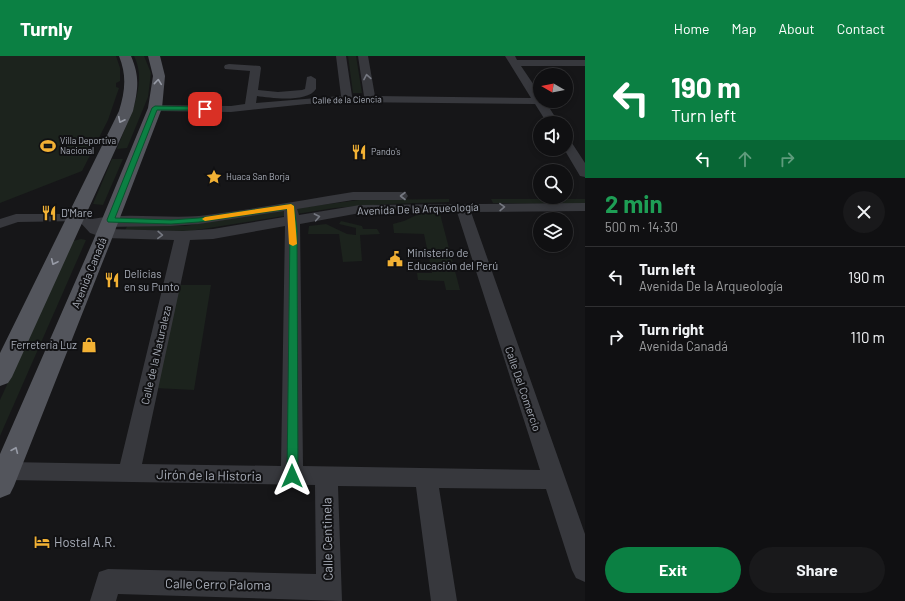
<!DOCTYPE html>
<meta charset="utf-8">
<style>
:root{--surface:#101012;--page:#19191b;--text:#f1f3f6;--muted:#9c9d9f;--line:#303032;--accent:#0b8043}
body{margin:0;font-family:Barlow,sans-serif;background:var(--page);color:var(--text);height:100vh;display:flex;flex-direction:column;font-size:15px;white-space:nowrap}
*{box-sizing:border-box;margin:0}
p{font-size:13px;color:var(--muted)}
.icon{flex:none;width:22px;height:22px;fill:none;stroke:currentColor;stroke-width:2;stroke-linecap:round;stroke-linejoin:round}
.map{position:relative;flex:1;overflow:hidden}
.details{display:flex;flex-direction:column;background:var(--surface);width:320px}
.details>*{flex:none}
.hud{background:#0b8043;color:#fff;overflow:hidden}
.needle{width:26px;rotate:279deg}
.tools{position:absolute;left:533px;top:12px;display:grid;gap:8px}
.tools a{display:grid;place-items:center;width:40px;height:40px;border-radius:50%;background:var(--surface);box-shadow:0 2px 6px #0003,0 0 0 1px var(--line);font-size:20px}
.pin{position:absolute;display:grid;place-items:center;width:34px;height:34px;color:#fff;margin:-17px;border-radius:8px;box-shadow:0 2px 6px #0006}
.me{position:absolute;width:44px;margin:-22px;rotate:0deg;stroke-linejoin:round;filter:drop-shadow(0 0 3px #0008)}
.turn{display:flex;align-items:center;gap:14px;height:84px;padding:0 20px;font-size:18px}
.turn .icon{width:52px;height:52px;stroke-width:2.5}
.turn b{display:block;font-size:28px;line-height:34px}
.lanes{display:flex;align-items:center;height:38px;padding:0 20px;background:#0003;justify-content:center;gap:20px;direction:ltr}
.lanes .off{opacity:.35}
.round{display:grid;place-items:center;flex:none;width:42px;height:42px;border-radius:21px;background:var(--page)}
.overview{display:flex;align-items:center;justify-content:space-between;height:68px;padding:0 20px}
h1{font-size:24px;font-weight:700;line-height:30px;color:#1e9e55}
.primary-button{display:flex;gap:8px;margin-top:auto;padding:8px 20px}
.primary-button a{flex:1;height:46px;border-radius:24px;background:var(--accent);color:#fff;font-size:16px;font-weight:700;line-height:46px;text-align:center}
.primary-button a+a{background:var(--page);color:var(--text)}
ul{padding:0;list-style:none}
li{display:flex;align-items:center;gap:12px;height:60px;padding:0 20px;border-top:1px solid var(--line)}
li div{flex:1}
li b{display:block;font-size:15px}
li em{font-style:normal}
header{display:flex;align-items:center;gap:24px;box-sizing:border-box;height:56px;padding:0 20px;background:var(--accent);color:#fff}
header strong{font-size:19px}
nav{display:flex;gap:22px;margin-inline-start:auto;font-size:14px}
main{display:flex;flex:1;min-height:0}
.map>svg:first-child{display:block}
.green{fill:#1c231d}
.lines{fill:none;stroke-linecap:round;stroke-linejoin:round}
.minor{fill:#37383d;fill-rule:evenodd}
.major{fill:#53555c;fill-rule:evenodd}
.oneway{stroke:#757881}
.oneway2{stroke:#979ba6}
.route{fill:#0b8043;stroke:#07532c}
.slow{fill:#f59e0b}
.labels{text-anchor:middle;stroke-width:4;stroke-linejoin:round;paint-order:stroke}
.far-street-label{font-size:9px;fill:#a8adb8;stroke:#111113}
.far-poi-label{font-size:9px;fill:#a8adb8;stroke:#111113;text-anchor:start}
.street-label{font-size:11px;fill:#a8adb8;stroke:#111113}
.poi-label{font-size:11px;fill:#a8adb8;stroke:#111113;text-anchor:start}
.near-street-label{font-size:13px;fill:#a8adb8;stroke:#111113}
.near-poi-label{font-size:13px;fill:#a8adb8;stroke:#111113;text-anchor:start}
</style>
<header>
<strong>Turnly</strong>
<nav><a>Home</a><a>Map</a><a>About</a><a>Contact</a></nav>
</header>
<main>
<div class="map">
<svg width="585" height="545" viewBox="0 0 585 545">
<rect width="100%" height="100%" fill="#161618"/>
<g class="green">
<path d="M0 0H116L120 12V25L116 27V31L119 32 108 64 82 115 0 147Z"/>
<path d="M134 0H144L151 17 148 41 127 92 117 93C127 65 149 29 134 0Z"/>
<path d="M348 0H356L362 37H353Z"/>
<path d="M112 103H123L103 149 93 148Z"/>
<path d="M449 143V146L388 148 334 152 190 175 125 174 128 169 185 170 282 154 359 144Z"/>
<path d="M491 143H585V148L493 147Z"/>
<path d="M419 158H440L460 234H446L444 225 418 224 417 217H432L424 178 394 177 393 168 404 165Z"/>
<path d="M341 165 362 170 363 173H377L380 178 360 179 362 205 343 206 339 178H308L309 170 326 168 347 178 356 179V172L339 168Z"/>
<path d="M81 183 86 184 0 380V344L73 185Z"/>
<path d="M180 229H211L194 334 155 332Z"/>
</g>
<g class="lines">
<g class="minor">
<path d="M336 0H346L352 40H364L358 0H368L375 40 531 42 505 0H515L517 4H585V10H521L540 38V45H545L559 67H547L535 48 347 46 307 48 231 56 155 55 151 54 149 52 151 50 155 49 231 50 245 48 250 15 225 13 224 11 225 9 229 8 260 10 261 12 258 34 278 36 302 34 305 33 307 21 311 20 316 23V33C307 47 271 42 257 40L256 47 341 40Z"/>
<path d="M566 83 570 84 585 107V121L580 120 564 93H566Z"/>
<path d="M353 136H401L406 137 408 140 406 143 401 144H353L297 153 299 159 360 149 585 147V155L471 156 585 478V526L576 522 572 514 546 433 439 432 457 545H431L416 431 338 430 342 545 118 538 116 545H90L99 516 108 513 316 518 315 429 7 424 0 422V408L7 406 120 408 174 184 105 182 90 177 79 165 18 166 0 172V163L16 158H75L73 152 75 149 80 148 85 149 92 163C127 156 164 163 199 160 250 154 302 144 353 136ZM284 155V161L213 173 183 175 106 173 101 171 171 170 199 168ZM457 156 540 414 303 410 300 168 360 157ZM285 170 281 410 142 408 190 184 213 183Z"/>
</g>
<g class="major">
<path d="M119 0H131C140 21 138 33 133 55L12 321 8 327 0 330V297L119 55C125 35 127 20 119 0Z"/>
<path d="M148 0H160L165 20 162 52 111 185 14 430 10 438 0 442V398L93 185 148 52 153 20Z"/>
</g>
</g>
<defs><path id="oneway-chevron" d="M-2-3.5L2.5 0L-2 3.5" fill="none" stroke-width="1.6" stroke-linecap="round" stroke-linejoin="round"/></defs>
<g class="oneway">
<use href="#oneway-chevron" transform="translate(367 21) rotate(-100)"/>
<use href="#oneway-chevron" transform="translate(403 140) rotate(180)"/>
<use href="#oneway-chevron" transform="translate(502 151) rotate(-1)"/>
<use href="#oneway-chevron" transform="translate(317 161) rotate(-11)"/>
<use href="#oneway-chevron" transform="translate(160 179) rotate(2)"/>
</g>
<g class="oneway2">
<use href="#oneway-chevron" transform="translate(158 26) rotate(-84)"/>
<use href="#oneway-chevron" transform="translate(121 64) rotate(116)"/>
<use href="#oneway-chevron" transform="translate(54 206) rotate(115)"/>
<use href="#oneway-chevron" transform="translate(15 394) rotate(-67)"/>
</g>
<path class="route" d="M155 50 205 51 208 53 205 54H157L115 162 171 164 199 162 291 148 294 150 297 173 298 420 296 423 292 425 288 423 287 420 290 173 287 153 199 166 171 168 108 166 107 164 152 52Z"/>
<path class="slow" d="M291 148 294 150 297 188 293 190 289 188 287 153 205 165 202 163 205 161Z"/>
<defs>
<symbol id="stadium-bare" viewBox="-9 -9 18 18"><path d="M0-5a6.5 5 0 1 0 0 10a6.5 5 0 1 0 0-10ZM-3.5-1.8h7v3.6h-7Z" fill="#f2b134" stroke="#111113" stroke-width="2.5" paint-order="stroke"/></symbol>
<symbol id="restaurant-bare" viewBox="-9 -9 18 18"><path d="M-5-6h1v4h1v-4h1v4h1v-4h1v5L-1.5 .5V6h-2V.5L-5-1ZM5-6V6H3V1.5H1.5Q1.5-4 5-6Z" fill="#f2b134" stroke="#111113" stroke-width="2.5" paint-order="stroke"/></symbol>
<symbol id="sight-bare" viewBox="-9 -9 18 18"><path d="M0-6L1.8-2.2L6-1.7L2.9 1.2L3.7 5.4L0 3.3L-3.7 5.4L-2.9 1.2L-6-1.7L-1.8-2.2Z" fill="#f2b134" stroke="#111113" stroke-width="2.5" paint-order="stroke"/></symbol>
<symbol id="civic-bare" viewBox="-9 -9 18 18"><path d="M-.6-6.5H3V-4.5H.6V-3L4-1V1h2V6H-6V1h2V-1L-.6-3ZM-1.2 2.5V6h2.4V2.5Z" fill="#f2b134" stroke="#111113" stroke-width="2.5" paint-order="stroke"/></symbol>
<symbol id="shop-bare" viewBox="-9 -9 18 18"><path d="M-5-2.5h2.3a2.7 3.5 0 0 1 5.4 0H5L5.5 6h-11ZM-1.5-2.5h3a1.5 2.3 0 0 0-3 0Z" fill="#f2b134" stroke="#111113" stroke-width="2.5" paint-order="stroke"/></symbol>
<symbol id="hotel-bare" viewBox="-9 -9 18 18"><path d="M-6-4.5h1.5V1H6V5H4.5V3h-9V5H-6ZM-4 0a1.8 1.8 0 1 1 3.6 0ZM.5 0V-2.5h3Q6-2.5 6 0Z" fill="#f2b134" stroke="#111113" stroke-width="2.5" paint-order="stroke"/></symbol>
</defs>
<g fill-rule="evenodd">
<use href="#stadium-bare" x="37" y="79" width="22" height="22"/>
<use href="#restaurant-bare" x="348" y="85" width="22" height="22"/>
<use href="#sight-bare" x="203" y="110" width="22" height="22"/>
<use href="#restaurant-bare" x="38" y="146" width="22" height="22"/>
<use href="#civic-bare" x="384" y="192" width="22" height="22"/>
<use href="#restaurant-bare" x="101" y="213" width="22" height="22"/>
<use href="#shop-bare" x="78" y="278" width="22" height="22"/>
<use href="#hotel-bare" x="31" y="475" width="22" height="22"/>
</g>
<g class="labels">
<g class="far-street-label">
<text transform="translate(347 44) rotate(-1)" y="3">Calle de la Ciencia</text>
</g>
<g class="far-poi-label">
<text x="60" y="88">Villa Deportiva<tspan x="60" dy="10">Nacional</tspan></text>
<text x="371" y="99">Pando's</text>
<text x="226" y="124">Huaca San Borja</text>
</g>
<g class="street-label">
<text transform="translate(418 153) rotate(-2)" y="4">Avenida De la Arqueología</text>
<text transform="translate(89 217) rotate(-68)" y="4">Avenida Canadá</text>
<text transform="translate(156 299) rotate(-77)" y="4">Calle de la Naturaleza</text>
<text transform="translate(523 333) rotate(71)" y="4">Calle Del Comercio</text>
</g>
<g class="poi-label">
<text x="61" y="161">D'Mare</text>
<text x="407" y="201">Ministerio de<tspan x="407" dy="13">Educación del Perú</tspan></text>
<text x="124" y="222">Delicias<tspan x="124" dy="13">en su Punto</tspan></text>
<text x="77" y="293" text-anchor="end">Ferretería Luz</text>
</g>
<g class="near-street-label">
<text transform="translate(209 419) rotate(1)" y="5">Jirón de la Historia</text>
<text transform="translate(327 483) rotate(-91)" y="5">Calle Centinela</text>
<text transform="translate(218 528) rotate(1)" y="5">Calle Cerro Paloma</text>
</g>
<g class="near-poi-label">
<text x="54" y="491">Hostal A.R.</text>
</g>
</g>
</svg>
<div class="tools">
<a><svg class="needle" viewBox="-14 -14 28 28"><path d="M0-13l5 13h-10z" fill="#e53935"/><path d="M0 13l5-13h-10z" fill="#9c9d9f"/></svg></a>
<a><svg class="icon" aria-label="sound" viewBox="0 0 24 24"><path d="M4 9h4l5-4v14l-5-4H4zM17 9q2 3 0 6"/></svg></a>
<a><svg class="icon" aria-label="search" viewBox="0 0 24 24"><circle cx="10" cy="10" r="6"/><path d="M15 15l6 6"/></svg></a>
<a><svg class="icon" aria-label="layers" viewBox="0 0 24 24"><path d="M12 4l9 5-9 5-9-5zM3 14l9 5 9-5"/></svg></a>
</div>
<div class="pin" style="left:205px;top:53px;background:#d93025"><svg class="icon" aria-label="arrive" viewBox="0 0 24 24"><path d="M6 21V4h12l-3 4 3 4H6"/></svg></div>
<svg class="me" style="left:292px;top:420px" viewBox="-20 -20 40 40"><path d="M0-17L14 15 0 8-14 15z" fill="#0b8043" stroke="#fff" stroke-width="4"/></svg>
</div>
<section class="details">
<div class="hud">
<div class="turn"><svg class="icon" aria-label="left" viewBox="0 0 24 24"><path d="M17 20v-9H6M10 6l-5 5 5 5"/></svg><div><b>190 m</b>Turn left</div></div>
<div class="lanes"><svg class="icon" aria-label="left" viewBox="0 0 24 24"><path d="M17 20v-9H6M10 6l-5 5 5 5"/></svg><svg class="icon off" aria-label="ahead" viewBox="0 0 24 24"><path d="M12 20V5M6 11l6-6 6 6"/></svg><svg class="icon off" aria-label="right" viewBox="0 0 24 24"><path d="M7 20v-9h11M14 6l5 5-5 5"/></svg></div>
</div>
<div class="overview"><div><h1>2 min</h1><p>500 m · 14:30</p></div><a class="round"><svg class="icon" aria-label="close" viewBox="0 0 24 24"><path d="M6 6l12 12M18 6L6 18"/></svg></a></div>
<ul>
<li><svg class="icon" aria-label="left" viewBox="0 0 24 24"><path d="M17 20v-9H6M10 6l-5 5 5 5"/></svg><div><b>Turn left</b><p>Avenida De la Arqueología</p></div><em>190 m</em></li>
<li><svg class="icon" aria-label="right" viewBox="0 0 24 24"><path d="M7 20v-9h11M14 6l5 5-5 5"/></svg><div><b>Turn right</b><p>Avenida Canadá</p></div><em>110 m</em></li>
</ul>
<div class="primary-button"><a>Exit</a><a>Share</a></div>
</section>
</main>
